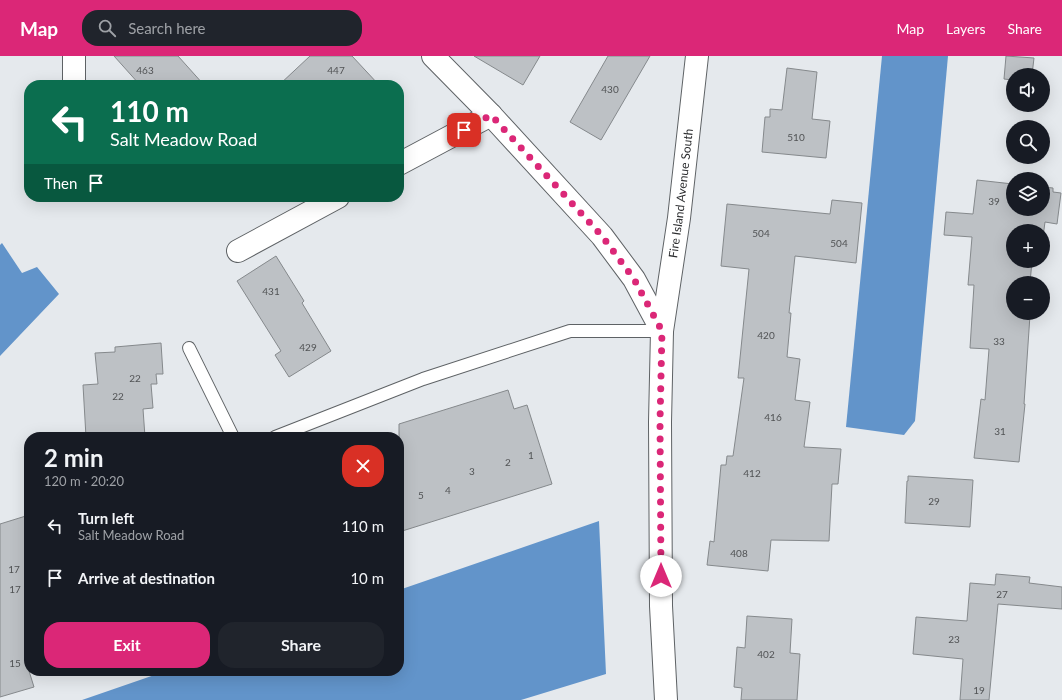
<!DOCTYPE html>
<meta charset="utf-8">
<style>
:root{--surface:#171b24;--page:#20242c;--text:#f1f3f6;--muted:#9ea1a6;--accent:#db2777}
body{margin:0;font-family:Lato,sans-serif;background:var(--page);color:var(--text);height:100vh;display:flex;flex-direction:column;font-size:15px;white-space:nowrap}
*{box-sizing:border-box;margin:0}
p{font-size:13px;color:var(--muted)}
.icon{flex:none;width:22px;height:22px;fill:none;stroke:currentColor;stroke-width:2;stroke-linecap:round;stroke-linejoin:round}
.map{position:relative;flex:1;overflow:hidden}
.side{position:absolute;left:24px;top:376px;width:380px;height:244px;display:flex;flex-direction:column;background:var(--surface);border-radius:16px;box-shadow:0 4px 16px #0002}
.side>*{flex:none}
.hud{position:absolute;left:24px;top:24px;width:380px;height:122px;border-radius:16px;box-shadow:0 4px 16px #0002;background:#0b6e4f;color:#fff;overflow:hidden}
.fabs{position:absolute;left:1006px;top:12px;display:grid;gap:8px}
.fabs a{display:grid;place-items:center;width:44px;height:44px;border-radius:50%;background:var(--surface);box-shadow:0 4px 16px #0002;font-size:20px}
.pin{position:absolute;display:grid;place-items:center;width:34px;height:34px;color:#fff;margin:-17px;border-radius:8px;box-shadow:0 2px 6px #0006}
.me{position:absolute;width:44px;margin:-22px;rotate:0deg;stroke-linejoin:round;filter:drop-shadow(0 0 3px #0008)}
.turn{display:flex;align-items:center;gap:14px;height:84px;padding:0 20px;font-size:18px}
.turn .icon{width:52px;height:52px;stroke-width:2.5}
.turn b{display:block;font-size:28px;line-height:34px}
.then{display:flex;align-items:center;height:38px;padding:0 20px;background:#0003;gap:8px;font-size:15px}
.round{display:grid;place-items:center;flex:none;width:42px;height:42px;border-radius:16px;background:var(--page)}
.headline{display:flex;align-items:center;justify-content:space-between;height:68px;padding:0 20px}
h1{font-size:24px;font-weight:700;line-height:30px}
.action{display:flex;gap:8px;margin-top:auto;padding:8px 20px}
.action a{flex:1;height:46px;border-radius:16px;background:var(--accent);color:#fff;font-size:16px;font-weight:700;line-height:46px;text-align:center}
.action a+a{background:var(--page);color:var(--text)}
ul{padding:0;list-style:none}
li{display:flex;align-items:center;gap:12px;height:52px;padding:0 20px}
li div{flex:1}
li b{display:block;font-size:15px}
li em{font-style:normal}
header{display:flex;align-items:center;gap:24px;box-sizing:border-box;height:56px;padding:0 20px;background:var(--accent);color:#fff}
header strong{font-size:19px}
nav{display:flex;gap:22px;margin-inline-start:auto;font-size:14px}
.search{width:280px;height:36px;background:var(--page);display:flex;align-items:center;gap:10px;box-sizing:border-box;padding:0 14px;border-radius:16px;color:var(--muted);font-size:15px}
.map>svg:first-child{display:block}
.water{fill:#6294ca}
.building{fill:#bdc1c5;stroke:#85898c}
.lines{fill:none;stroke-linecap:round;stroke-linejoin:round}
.lane-casing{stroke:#5e6265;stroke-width:14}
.street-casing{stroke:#5e6265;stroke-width:24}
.lane{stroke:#fff;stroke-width:12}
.street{stroke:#fff;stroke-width:22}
.route{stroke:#db2777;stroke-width:7;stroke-dasharray:0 12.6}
.labels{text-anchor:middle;stroke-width:3.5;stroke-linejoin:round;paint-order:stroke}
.number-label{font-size:10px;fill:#515355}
.street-label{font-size:12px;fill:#2d2e30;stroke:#fff}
</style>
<header>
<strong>Map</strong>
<div class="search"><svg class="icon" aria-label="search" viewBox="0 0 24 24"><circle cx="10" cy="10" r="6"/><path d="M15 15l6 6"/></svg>Search here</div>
<nav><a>Map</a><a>Layers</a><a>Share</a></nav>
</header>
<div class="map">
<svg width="1062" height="644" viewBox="0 0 1062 644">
<rect width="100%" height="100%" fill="#e5e9ed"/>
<g class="water">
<path d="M882 0H948L915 365 904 379 846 371Z"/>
<path d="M2 187 22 217 37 211 59 238 0 300V189Z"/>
<path d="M599 465 606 618 521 644H82L166 615H399V534Z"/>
</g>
<g class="building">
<path d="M114 0H178L204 29H140Z"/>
<path d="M310 0H352L379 29H279Z"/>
<path d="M474 0H540L523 29Z"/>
<path d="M608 0H650L601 84 570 66Z"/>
<path d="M1006 0 1034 2 1032 19H1013V24L1004 23Z"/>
<path d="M787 12 817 16 812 63 830 65 826 102 762 96 765 61H770V53L782 54Z"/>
<path d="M977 124 1013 128V153H1043V131L1053 132V136L1061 137 1057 168 1045 166 1043 181V175H1013V205H1032L1030 227H1013V257H1027V259H1030L1024 348H1025L1019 406 974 402 981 343 985 344 989 293 970 292 974 229H968L972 181 944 179 946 156 973 158Z"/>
<path d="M832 144 862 147 856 207 795 200 789 257H791L787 301 800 303 795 344 810 346 804 391 841 393 838 428H832L829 485 771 484 768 515 707 509 710 485 714 486 721 409H726L727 400H733L744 322H738L749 213 721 210 727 148 830 158Z"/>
<path d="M276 200 304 245 302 247 331 295 289 321 275 299 281 295 237 225Z"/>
<path d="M161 287 163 318H156L157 328H151L153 352 143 353 145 381H86L83 329 98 328 95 297 115 296V291Z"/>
<path d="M508 334 514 353 527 349 552 428 399 476V368Z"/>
<path d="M908 420 973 424 970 471 905 467 907 425H908Z"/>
<path d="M29 459V615L34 631 0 641V468Z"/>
<path d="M996 518 1030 521 1029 527 1062 531V553L998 548 989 644H960L963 603 913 598 916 561 967 565 970 527 995 529Z"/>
<path d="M747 560 792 563 790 597 800 598 797 644H741L742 632 734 631 737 591 745 592Z"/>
</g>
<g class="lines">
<defs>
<g id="lane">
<path d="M189 292 233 381"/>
<path d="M275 381 423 323 570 275H662"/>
</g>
<g id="street">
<path d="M433 0 491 59 602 180 634 223 662 275 660 366 661 550 666 644"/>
<path d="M74 29V0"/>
<path d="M399 108 491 59"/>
<path d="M238 195 338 141"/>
<path id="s1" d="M662 275 679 162 697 0"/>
</g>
</defs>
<use href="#lane" class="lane-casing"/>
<use href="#street" class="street-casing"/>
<use href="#lane" class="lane"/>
<use href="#street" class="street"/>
</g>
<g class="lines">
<path class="route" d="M464 74 491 59 602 180 634 223 662 275 660 366 661 520"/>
</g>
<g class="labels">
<g class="number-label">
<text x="145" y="18">463</text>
<text x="336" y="18">447</text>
<text x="610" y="37">430</text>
<text x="796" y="85">510</text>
<text x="994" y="149">39</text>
<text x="761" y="181">504</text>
<text x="839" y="191">504</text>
<text x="271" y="239">431</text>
<text x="766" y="283">420</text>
<text x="999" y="289">33</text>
<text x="308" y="295">429</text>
<text x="135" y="326">22</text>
<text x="118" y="344">22</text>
<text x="773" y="365">416</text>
<text x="1000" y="379">31</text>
<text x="531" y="403">1</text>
<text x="508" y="410">2</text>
<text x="472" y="419">3</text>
<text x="752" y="421">412</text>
<text x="448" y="438">4</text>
<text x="421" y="443">5</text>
<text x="934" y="449">29</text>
<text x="739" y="501">408</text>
<text x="14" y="517">17</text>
<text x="15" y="537">17</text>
<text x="1002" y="542">27</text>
<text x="954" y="587">23</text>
<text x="766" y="602">402</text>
<text x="15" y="611">15</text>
<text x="979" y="638">19</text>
</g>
<g class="street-label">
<text dy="4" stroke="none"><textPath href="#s1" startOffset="139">Fire Island Avenue South</textPath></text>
</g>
</g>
</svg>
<div class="fabs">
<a><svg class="icon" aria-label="sound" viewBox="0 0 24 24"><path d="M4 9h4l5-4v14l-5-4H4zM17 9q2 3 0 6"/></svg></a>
<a><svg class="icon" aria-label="search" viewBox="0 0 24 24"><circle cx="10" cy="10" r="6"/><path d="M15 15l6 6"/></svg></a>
<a><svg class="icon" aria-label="layers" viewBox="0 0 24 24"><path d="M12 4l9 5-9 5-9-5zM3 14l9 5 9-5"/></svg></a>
<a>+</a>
<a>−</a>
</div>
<div class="pin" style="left:464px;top:74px;background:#d93025"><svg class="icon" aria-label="arrive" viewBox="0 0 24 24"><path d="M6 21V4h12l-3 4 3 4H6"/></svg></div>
<svg class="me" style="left:661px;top:520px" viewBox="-20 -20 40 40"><circle r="19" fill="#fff"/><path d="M0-13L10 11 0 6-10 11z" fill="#db2777"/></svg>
<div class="hud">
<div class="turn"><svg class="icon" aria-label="left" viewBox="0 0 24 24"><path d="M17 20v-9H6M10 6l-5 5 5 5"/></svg><div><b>110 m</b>Salt Meadow Road</div></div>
<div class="then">Then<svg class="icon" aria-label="arrive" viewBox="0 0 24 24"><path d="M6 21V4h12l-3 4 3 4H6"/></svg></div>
</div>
<section class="side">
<div class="headline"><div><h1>2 min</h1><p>120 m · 20:20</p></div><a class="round" style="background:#d93025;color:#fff"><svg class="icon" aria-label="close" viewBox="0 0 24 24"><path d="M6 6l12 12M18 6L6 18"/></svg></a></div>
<ul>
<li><svg class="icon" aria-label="left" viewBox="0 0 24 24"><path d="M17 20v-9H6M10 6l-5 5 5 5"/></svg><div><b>Turn left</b><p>Salt Meadow Road</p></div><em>110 m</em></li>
<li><svg class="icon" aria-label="arrive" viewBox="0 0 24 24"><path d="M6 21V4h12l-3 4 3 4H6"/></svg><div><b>Arrive at destination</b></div><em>10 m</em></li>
</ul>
<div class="action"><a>Exit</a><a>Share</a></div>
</section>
</div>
